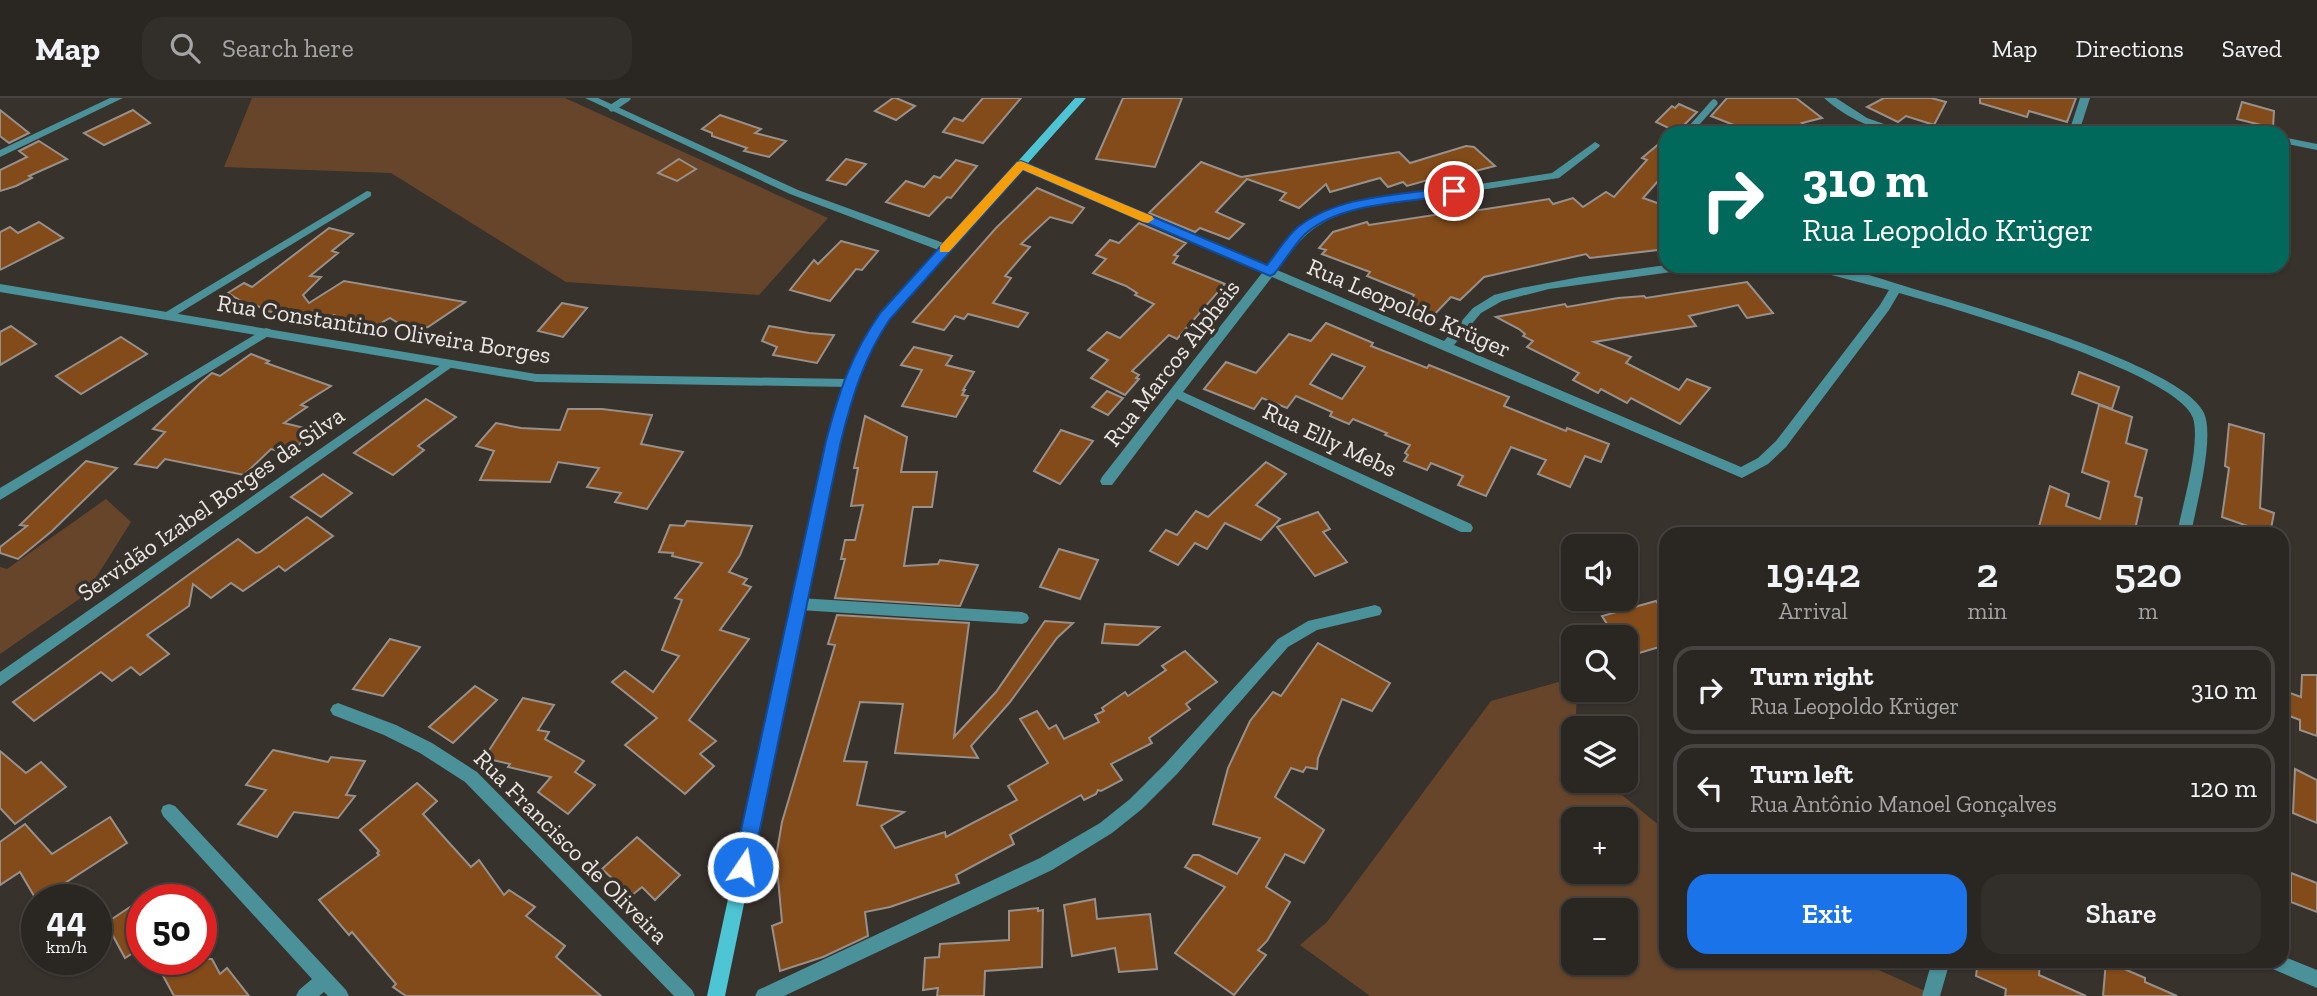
<!DOCTYPE html>
<meta charset="utf-8">
<style>
:root{--surface:#2a2622;--page:#322e2a;--text:#f1f3f6;--muted:#a5a5a5;--line:#464340;--accent:#1a73e8}
body{margin:0;font-family:"Zilla Slab",serif;background:var(--page);color:var(--text);height:100vh;display:flex;flex-direction:column;font-size:26px;white-space:nowrap}
*{box-sizing:border-box;margin:0}
p{font-size:23px;color:var(--muted)}
.icon{flex:none;width:38px;height:38px;fill:none;stroke:currentColor;stroke-width:2;stroke-linecap:round;stroke-linejoin:round}
.map{position:relative;flex:1;overflow:hidden}
.sheet{position:absolute;left:1659px;top:429px;width:630px;height:441px;display:flex;flex-direction:column;background:var(--surface);border-radius:21px;box-shadow:0 2px 5px #0004,0 0 0 2px var(--line)}
.sheet>*{flex:none}
.hud{position:absolute;left:1659px;top:28px;width:630px;height:147px;border-radius:21px;box-shadow:0 2px 5px #0004,0 0 0 2px var(--line);background:#00695c;color:#fff;overflow:hidden}
.buttons{position:absolute;left:1561px;top:436px;display:grid;gap:14px}
.buttons a{display:grid;place-items:center;width:77px;height:77px;border-radius:14px;background:var(--surface);box-shadow:0 2px 5px #0004,0 0 0 2px var(--line);font-size:35px}
.speed{position:absolute;left:21px;top:786px;display:flex;gap:14px;font-size:35px;font-weight:700;text-align:center}
.speed>*{display:grid;place-content:center;width:91px;height:91px;border-radius:50%;background:var(--surface);box-shadow:0 2px 5px #0004,0 0 0 2px var(--line);line-height:1}
.speed small{font-size:18px;font-weight:400}
.speed .limit{border:10px solid #d22;background:#fff;color:#111}
.pin{position:absolute;display:grid;place-items:center;width:60px;height:60px;color:#fff;margin:-30px;border:4px solid #fff;border-radius:50%;box-shadow:0 2px 7px #0007}
.me{position:absolute;width:77px;margin:-38px;rotate:12deg;stroke-linejoin:round;filter:drop-shadow(0 0 5px #0008)}
.turn{display:flex;align-items:center;gap:24px;height:147px;padding:0 28px;font-size:32px}
.turn .icon{width:91px;height:91px;stroke-width:2.5}
.turn b{display:block;font-size:49px;line-height:60px}
.eta{display:flex;justify-content:space-evenly;align-items:center;height:119px;text-align:center}
.eta b{font-size:42px;font-weight:600;line-height:49px}
.cta{display:flex;gap:14px;margin-top:auto;padding:14px 28px}
.cta a{flex:1;height:80px;border-radius:21px;background:var(--accent);color:#fff;font-size:28px;font-weight:600;line-height:80px;text-align:center}
.cta a+a{background:var(--page);color:var(--text)}
ul{padding:0;list-style:none}
li{display:flex;align-items:center;gap:21px;height:88px;margin:0 14px 10px;padding:0 14px;border:4px solid var(--line);border-radius:21px}
li div{flex:1}
li b{display:block;font-size:26px}
li em{font-style:normal}
header{display:flex;align-items:center;gap:42px;box-sizing:border-box;height:98px;padding:0 35px;background:var(--surface);border-bottom:2px solid var(--line)}
header strong{font-size:33px}
nav{display:flex;gap:38px;margin-inline-start:auto;font-size:24px}
.search{width:490px;height:63px;background:var(--page);display:flex;align-items:center;gap:18px;box-sizing:border-box;padding:0 24px;border-radius:21px;color:var(--muted);font-size:26px}
.map>svg:first-child{display:block}
.green{fill:#67452b;fill-rule:evenodd}
.building{fill:#834b1a;stroke:#98908a;stroke-width:2;fill-rule:evenodd}
.lines{fill:none;stroke-linecap:round;stroke-linejoin:round}
.service{stroke:#4b919a;stroke-width:7}
.minor{fill:#4b919a;fill-rule:evenodd}
.tertiary{fill:#4b919a;fill-rule:evenodd}
.secondary{fill:#4dc5d4;fill-rule:evenodd}
.route{fill:#1a73e8;stroke:#114b97;stroke-width:2}
.slow{fill:#f59e0b}
.labels{text-anchor:middle;stroke-width:7;stroke-linejoin:round;paint-order:stroke}
.street-label{font-size:24px;fill:#ebe6e3;stroke:#38322d}
</style>
<header>
<strong>Map</strong>
<div class="search"><svg class="icon" aria-label="search" viewBox="0 0 24 24"><circle cx="10" cy="10" r="6"/><path d="M15 15l6 6"/></svg>Search here</div>
<nav><a>Map</a><a>Directions</a><a>Saved</a></nav>
</header>
<div class="map">
<svg width="2317" height="898" viewBox="0 0 2317 898">
<rect width="100%" height="100%" fill="#38322d"/>
<g class="green">
<path d="M252 0H565L828 120 759 197 566 184 391 75 224 69Z"/>
<path d="M106 401 131 424 85 497 0 556V469L7 471Z"/>
<path d="M1573 580V592H1577L1573 682 1605 683 1666 733V863H1859L1936 898H1370L1300 847 1327 824 1491 603ZM1573 721H1626V774H1573ZM1573 812H1626V864H1573Z"/>
</g>
<g class="building">
<path d="M893 0H896L915 8 896 22 875 13Z"/>
<path d="M983 0H1021L983 45 943 34 954 20 963 23Z"/>
<path d="M1123 0H1182L1155 69 1096 61Z"/>
<path d="M1727 0H1796L1822 20 1802 25 1814 35H1734L1739 29 1711 18Z"/>
<path d="M1884 0H1931L1946 4 1934 27 1906 18 1898 24 1867 9Z"/>
<path d="M1980 0H2076L2067 24 2029 13 2027 19 1980 5Z"/>
<path d="M2242 4 2274 13 2273 30 2237 21Z"/>
<path d="M1679 6 1697 14 1677 34 1656 24 1672 8 1675 10Z"/>
<path d="M0 12 29 35 9 45 0 38Z"/>
<path d="M133 12 150 25 104 47 84 35Z"/>
<path d="M720 17 761 31 755 35 786 43 769 59 744 53 747 50 712 38V35L702 31Z"/>
<path d="M1666 40V74L1643 100 1666 108V151L1590 160 1586 156 1484 179 1460 202 1451 199 1429 222 1403 211 1414 197 1367 178 1370 174 1322 156 1326 152 1319 150 1333 134 1367 124 1369 127 1447 115 1448 117 1549 101 1553 106 1573 100 1583 109 1606 94 1614 99 1647 62 1642 60Z"/>
<path d="M39 43 67 61 29 78 32 80 16 88 0 93V72L27 59 19 53Z"/>
<path d="M1466 48 1474 49 1495 68 1452 79 1449 76 1407 88 1403 84 1388 89 1380 80 1330 94 1326 86 1299 110 1280 102 1286 95 1247 81 1216 114 1244 126 1229 141 1200 130 1195 134 1149 115 1201 64 1241 79 1399 54 1410 65Z"/>
<path d="M679 61 696 71 677 83 658 75Z"/>
<path d="M846 61 866 66 846 87 827 82Z"/>
<path d="M956 62 977 68 951 100 947 99 929 118 886 104 906 83 924 89 934 78 940 80Z"/>
<path d="M1037 90 1084 110 1072 125 1050 119 1021 146 1030 149 1005 178 1011 180 993 205 1028 215 1018 229 968 216 964 221 955 218 944 232 913 224 996 130Z"/>
<path d="M39 124 63 140 0 172V134L10 129 18 135Z"/>
<path d="M1139 125 1186 145 1174 157 1178 158 1173 165 1225 186 1177 241 1169 237 1132 273 1139 277 1136 280 1139 281 1125 297 1091 280 1108 262 1088 252 1107 234 1120 240 1154 206 1135 197 1137 195 1126 188 1093 175 1106 161 1096 157 1110 142 1119 145Z"/>
<path d="M329 130 353 136 332 153 338 155 310 178 321 179 303 197 309 205 344 183 465 204 428 229 409 232 390 220 365 234 334 217 326 226 267 213 250 204 246 206 228 195 244 185 252 189Z"/>
<path d="M841 143 878 153 862 172 856 171 830 203 790 192 814 162 818 166Z"/>
<path d="M1747 184 1773 215 1747 220 1738 207 1689 218 1696 228 1594 244 1631 259 1626 265 1679 292 1687 281 1710 290 1680 326 1631 300 1627 305 1601 291 1598 295 1573 282 1579 275 1527 249 1533 243 1523 238 1525 236 1519 231 1496 219 1565 206 1567 209 1618 200 1644 198 1646 200Z"/>
<path d="M562 205 587 210 563 239 538 233Z"/>
<path d="M1326 225 1373 245 1371 248 1427 270 1429 267 1509 299 1504 308 1566 333 1567 330 1609 346 1601 364 1585 358 1570 389 1538 376 1546 362 1511 349 1486 398 1458 387 1463 378 1431 365 1427 372 1404 363 1408 357 1405 355 1410 347 1385 337 1387 335 1353 321 1349 326 1330 318 1332 314 1296 298 1287 310 1262 300 1254 311 1204 291 1226 264 1256 275 1289 236 1311 243ZM1332 256 1365 269 1342 301 1310 286Z"/>
<path d="M11 228 36 246 0 267V234Z"/>
<path d="M769 228 809 235 834 237 817 265 773 257 777 249 762 243Z"/>
<path d="M121 239 147 256 81 296 56 278Z"/>
<path d="M914 249 952 258 946 267 974 274 963 292H965L962 297 968 298 956 319 902 308 922 272 901 267Z"/>
<path d="M251 256 269 263 266 265 331 288 301 307 307 309 284 325 313 332 290 356 271 351 244 377 165 361 157 370 135 366 165 334 153 331 199 286 212 275 220 278Z"/>
<path d="M2079 274 2119 289 2112 311 2072 296Z"/>
<path d="M1107 293 1123 300 1108 317 1092 309Z"/>
<path d="M426 301 456 319 418 348 424 352 393 377 354 355Z"/>
<path d="M2099 307 2132 319 2126 345 2147 352 2135 398 2142 400 2134 436H2037L2050 388 2069 396 2066 408 2100 421 2109 384 2082 374Z"/>
<path d="M568 311H602L652 317 641 346 683 354 647 411 615 404 621 395 587 389 599 370 558 364 550 384 480 382 494 353 476 348 496 325 521 330 560 332Z"/>
<path d="M865 318 907 339 901 374H937L932 409H913L904 468 938 466 940 462 978 467 960 508 835 500 845 461H841L845 442H855L863 407 851 408 858 370H854Z"/>
<path d="M2229 326 2264 336 2260 410 2274 415 2270 436 2222 419 2229 370 2225 368Z"/>
<path d="M1061 332 1093 343 1060 386 1034 373Z"/>
<path d="M86 363 117 370 52 433 18 461 0 455V449L27 428 20 427Z"/>
<path d="M1266 364 1286 376 1256 407 1280 421 1261 442 1225 425 1207 451 1195 445 1178 467 1150 453 1166 432 1177 437 1196 413 1208 419Z"/>
<path d="M323 376 352 395 321 419 291 399Z"/>
<path d="M1318 414 1330 431 1323 434 1347 464 1315 478 1277 429Z"/>
<path d="M307 419 333 438 285 473 279 468 243 493 231 485 211 500 193 486 189 508 147 537 169 556 140 577 131 569 112 583 101 574 34 623 13 604 238 441 256 455 260 454Z"/>
<path d="M687 423 752 428 740 457 729 474 747 481 743 486 751 489 720 532 749 541 689 622 716 643 700 656 714 668 685 696 625 647 657 620 612 584 625 573 653 594 679 558 662 552 682 502 675 500 702 465 672 458 673 455 659 454 670 427 684 428Z"/>
<path d="M1059 451 1098 462 1080 501 1040 489Z"/>
<path d="M1656 503 1666 517V547L1626 559V539H1579L1578 534 1607 526 1602 518Z"/>
<path d="M837 517 969 525 954 639 996 594 1045 523 1073 525 1057 540 1010 604 971 648 978 660 895 655 903 606 860 604 844 663 867 664 857 707 904 714 881 728 895 750 945 734 946 739 1017 702 1008 688 1048 665 1020 621 1037 613 1049 631 1056 627 1064 641 1099 624 1095 617 1104 613 1102 610 1125 594 1128 598 1166 572 1162 568 1185 553 1217 584 1186 606 1190 611 1149 640 1152 645 1111 666 1122 682 1101 693 1098 692 1096 696 1084 702 1081 697 1010 737 1014 746 956 777 959 785 890 809 865 814 868 838 823 859 780 873 772 828 782 824 776 759 782 724 835 547 828 546Z"/>
<path d="M1105 526 1159 529 1138 547 1102 545Z"/>
<path d="M390 541 420 549 383 598 353 591Z"/>
<path d="M1318 545 1390 585 1372 613 1342 601 1318 660 1317 671 1306 669 1303 674 1291 670 1275 699 1324 732 1304 765 1285 756 1266 789 1290 804 1267 843 1258 852 1266 857 1234 897 1175 855 1225 789 1185 769 1193 757H1199L1237 776 1260 740 1213 726 1228 670 1250 623 1273 594 1281 598Z"/>
<path d="M2302 577H2317V638L2300 632V622L2282 615V592L2301 599Z"/>
<path d="M475 588 497 602 453 645 429 629Z"/>
<path d="M523 600 554 607 538 632 549 634 545 641 584 663 575 674 595 687 568 716 538 694 551 679 508 669 510 666 484 660Z"/>
<path d="M273 652 328 664 331 659 365 663 346 697 355 698 338 720 294 714 277 739 238 726 266 692 246 687Z"/>
<path d="M0 653 26 675 41 664 66 689 15 726 0 710Z"/>
<path d="M2295 671 2317 682V725L2293 715Z"/>
<path d="M417 685 437 703 423 716 471 769 479 762 504 797 509 792 535 809 526 818 565 848 556 859 601 898H406L393 889 396 886 352 834 349 837 319 802 379 757 377 755 379 753 360 732Z"/>
<path d="M110 719 127 745 37 803 20 774 0 787V744L25 726 52 756Z"/>
<path d="M637 739 680 777 655 802 642 789 631 798 602 771Z"/>
<path d="M2291 775 2317 785V814L2291 804Z"/>
<path d="M142 801V849L125 860 106 825Z"/>
<path d="M1095 801 1097 821 1150 816 1157 871 1119 874 1115 850 1072 858 1064 807Z"/>
<path d="M1038 810V813L1043 812 1042 869 985 873 984 898H937L938 890 923 892 925 860 939 859 940 846 1009 842V813Z"/>
<path d="M154 861H212L220 876 227 870 249 898H174Z"/>
<path d="M1978 863H2040L2039 877 2086 898H2005L2006 891 1976 878Z"/>
<path d="M2106 863 2145 880V884L2177 898H2103Z"/>
</g>
<g class="lines">
<g class="service">
<path d="M612 10 627 0"/>
<path d="M1696 35 1690 32 1714 5"/>
</g>
<g class="minor">
<path d="M110 0H123L0 59V52Z"/>
<path d="M585 0H598L798 92 949 147 951 150 945 154 941 153 790 96Z"/>
<path d="M2080 0H2090L2080 31 2075 34 2070 31Z"/>
<path d="M1595 44 1600 47 1599 49 1559 80 1356 111C1311 126 1305 136 1277 172L1444 243 1473 210 1494 197 1521 190 1580 179 1666 167 1692 168 1686 172 1549 191 1502 203 1481 215 1454 247 1741 369 1758 360 1776 343 1880 207 1889 192 1808 171 1806 168C1813 168 1821 167 1827 168 1856 171 1887 183 1914 191 1968 207 2184 268 2204 315 2215 340 2196 408 2191 436H2177C2182 408 2201 347 2193 320 2178 274 1949 209 1899 195L1889 212 1786 349 1768 366 1742 380 1272 179 1183 294 1471 426 1473 430 1471 434H1461L1177 301 1112 387H1102L1100 383 1102 379 1262 175 1017 69V65H1025L1268 168 1296 131 1320 116 1354 105 1552 75Z"/>
<path d="M367 93 371 94V98L171 220H163L161 217Z"/>
<path d="M266 230 270 231 272 234 270 237 0 402V390Z"/>
<path d="M448 262 452 263 454 266 452 269 0 588V574Z"/>
<path d="M799 500 1022 514 1027 516 1029 520 1027 524 1022 526 799 512 794 510 792 506 794 502Z"/>
<path d="M1375 507 1380 509 1382 513 1380 517 1317 532 1288 549 1177 676 1142 711 1112 735 1052 772 784 898H755L758 892 1040 760 1100 725 1130 701 1165 666 1278 541 1308 523Z"/>
<path d="M338 605 396 627 432 645 477 674 692 892 695 898H674L465 684 420 655 384 637 333 617 330 612 333 607Z"/>
<path d="M169 706 175 708 346 892 349 898H328L324 894 319 898H296L299 892 312 881 163 718 161 713 163 708Z"/>
<path d="M2282 858 2317 872V890L2268 869 2265 863H2282Z"/>
<path d="M1932 863H1950L1940 898H1922Z"/>
</g>
<g class="tertiary">
<path d="M1824 0H1836L1867 20 1910 35C1879 35 1847 21 1824 0Z"/>
<path d="M2140 26 2240 32 2245 35 2140 32 1959 35 1964 32Z"/>
<path d="M2282 39 2317 46V52L2282 45Z"/>
<path d="M0 186 536 276 849 281 855 285 849 289 536 284 0 194Z"/>
</g>
<path class="secondary" d="M1075 0H1086L889 221C869 251 856 282 845 316L725 898H707L833 316C844 280 859 247 881 215Z"/>
</g>
<path class="route" d="M1021 63 1267 167C1277 155 1286 139 1298 129 1340 96 1403 97 1454 89L1461 93 1454 97C1410 104 1338 104 1304 137 1293 149 1284 164 1274 176L1270 178 1023 72 890 221C864 259 852 299 841 343L752 769 749 775 743 778 736 775 733 769 826 343C839 294 851 256 881 214L1017 64Z"/>
<path class="slow" d="M1021 63 1152 118 1154 121 1148 125 1143 124 1023 72 949 154H940V148L1017 64Z"/>
<g class="labels">
<g class="street-label">
<text transform="translate(1409 210) rotate(23)" y="8">Rua Leopoldo Krüger</text>
<text transform="translate(384 231) rotate(9)" y="8">Rua Constantino Oliveira Borges</text>
<text transform="translate(1172 265) rotate(-52)" y="8">Rua Marcos Alpheis</text>
<text transform="translate(1330 342) rotate(25)" y="8">Rua Elly Mebs</text>
<text transform="translate(211 406) rotate(-35)" y="8">Servidão Izabel Borges da Silva</text>
<text transform="translate(571 749) rotate(45)" y="8">Rua Francisco de Oliveira</text>
</g>
</g>
</svg>
<div class="buttons">
<a><svg class="icon" aria-label="sound" viewBox="0 0 24 24"><path d="M4 9h4l5-4v14l-5-4H4zM17 9q2 3 0 6"/></svg></a>
<a><svg class="icon" aria-label="search" viewBox="0 0 24 24"><circle cx="10" cy="10" r="6"/><path d="M15 15l6 6"/></svg></a>
<a><svg class="icon" aria-label="layers" viewBox="0 0 24 24"><path d="M12 4l9 5-9 5-9-5zM3 14l9 5 9-5"/></svg></a>
<a>+</a>
<a>−</a>
</div>
<div class="speed"><div>44<small>km/h</small></div><div class="limit">50</div></div>
<div class="pin" style="left:1454px;top:93px;background:#d93025"><svg class="icon" aria-label="arrive" viewBox="0 0 24 24"><path d="M6 21V4h12l-3 4 3 4H6"/></svg></div>
<svg class="me" style="left:743px;top:769px" viewBox="-20 -20 40 40"><circle r="17" fill="#1a73e8" stroke="#fff" stroke-width="3"/><path d="M0-11L8 9 0 5-8 9z" fill="#fff"/></svg>
<div class="hud">
<div class="turn"><svg class="icon" aria-label="right" viewBox="0 0 24 24"><path d="M7 20v-9h11M14 6l5 5-5 5"/></svg><div><b>310 m</b>Rua Leopoldo Krüger</div></div>
</div>
<section class="sheet">
<div class="eta">
<div><b>19:42</b><p>Arrival</p></div>
<div><b>2</b><p>min</p></div>
<div><b>520</b><p>m</p></div>
</div>
<ul>
<li><svg class="icon" aria-label="right" viewBox="0 0 24 24"><path d="M7 20v-9h11M14 6l5 5-5 5"/></svg><div><b>Turn right</b><p>Rua Leopoldo Krüger</p></div><em>310 m</em></li>
<li><svg class="icon" aria-label="left" viewBox="0 0 24 24"><path d="M17 20v-9H6M10 6l-5 5 5 5"/></svg><div><b>Turn left</b><p>Rua Antônio Manoel Gonçalves</p></div><em>120 m</em></li>
</ul>
<div class="cta"><a>Exit</a><a>Share</a></div>
</section>
</div>
